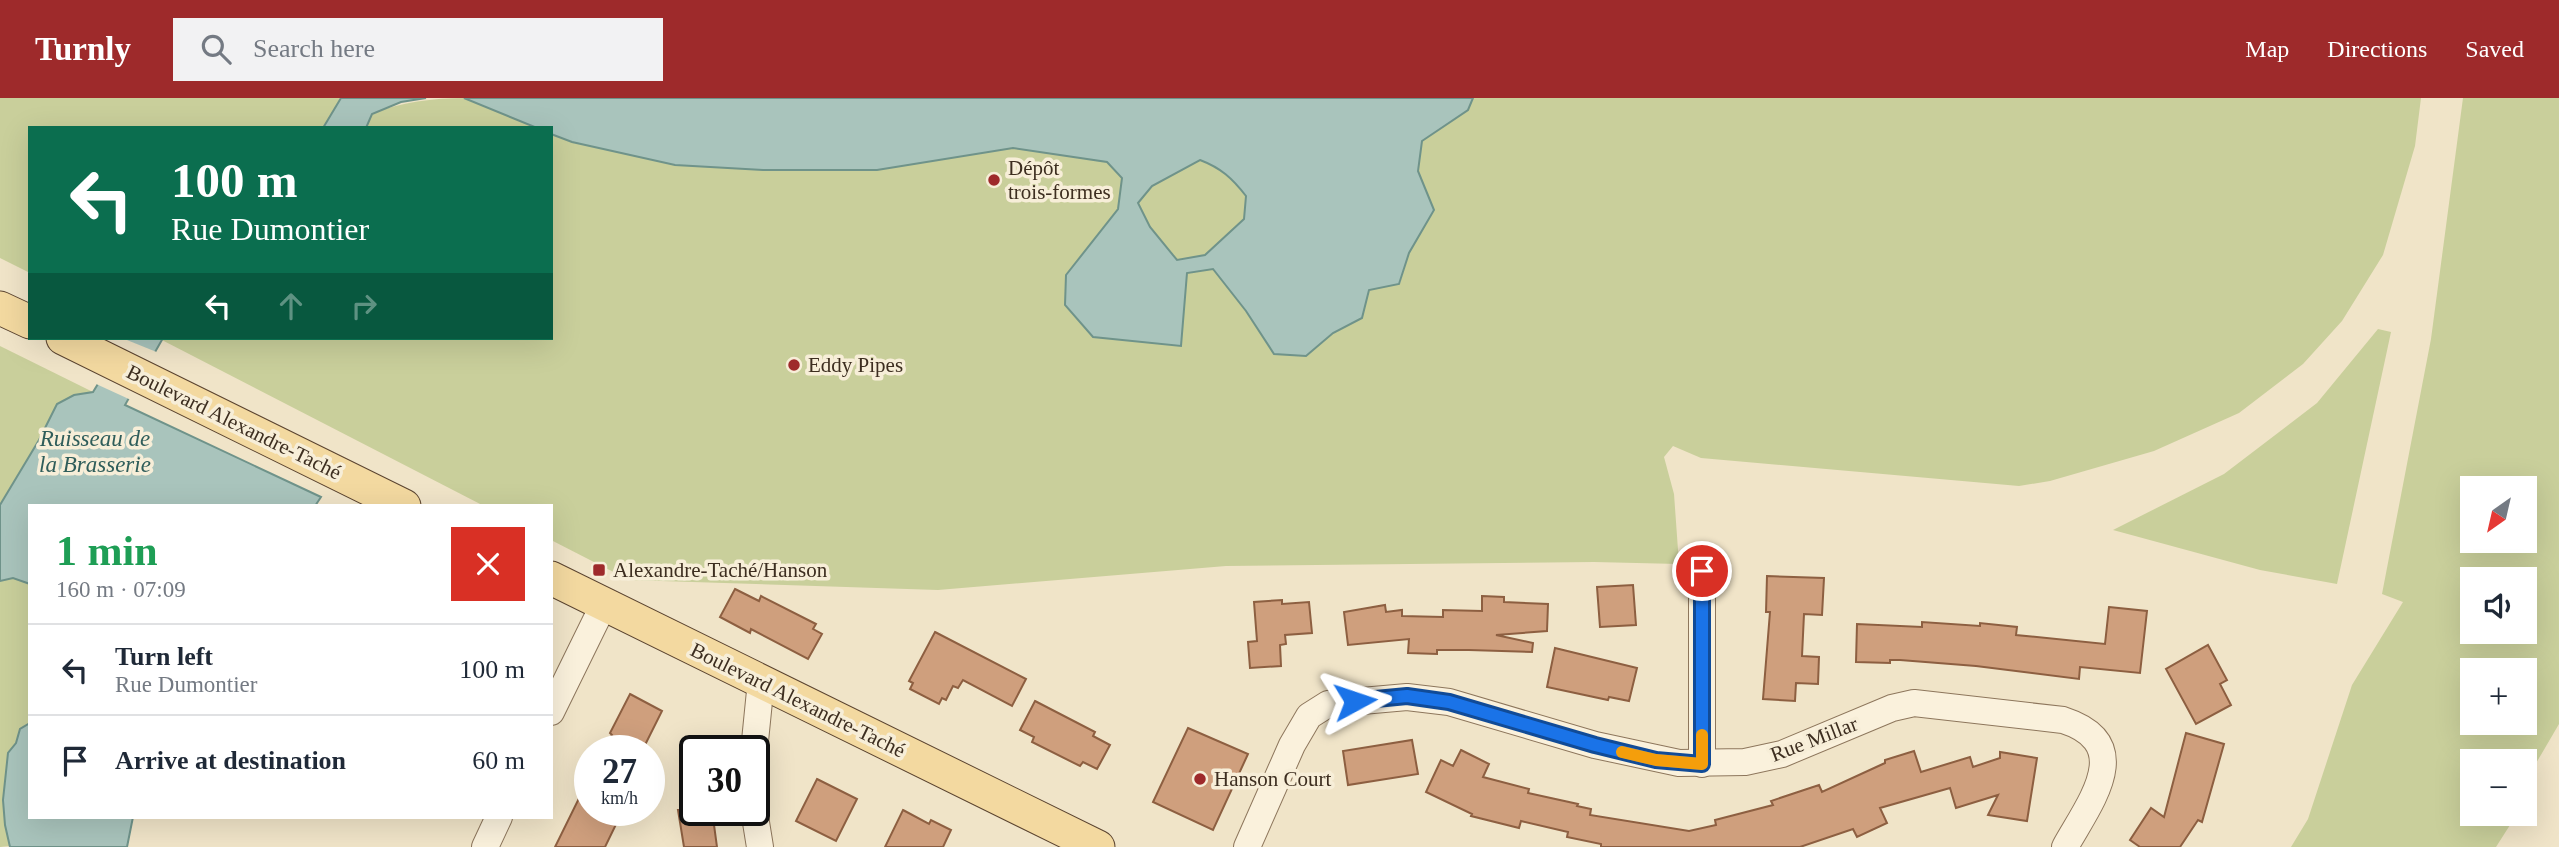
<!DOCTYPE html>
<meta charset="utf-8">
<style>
:root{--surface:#fff;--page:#f2f2f3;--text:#1f2937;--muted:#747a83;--line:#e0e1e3;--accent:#9e2a2b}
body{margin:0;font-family:Georgia,serif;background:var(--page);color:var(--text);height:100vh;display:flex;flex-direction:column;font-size:26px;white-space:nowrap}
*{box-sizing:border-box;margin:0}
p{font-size:23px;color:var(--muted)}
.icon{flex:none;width:38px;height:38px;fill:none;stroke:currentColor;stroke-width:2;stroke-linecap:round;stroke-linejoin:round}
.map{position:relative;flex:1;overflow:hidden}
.details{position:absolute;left:28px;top:406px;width:525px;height:315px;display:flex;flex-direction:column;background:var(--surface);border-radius:0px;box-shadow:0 7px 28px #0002}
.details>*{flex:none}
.top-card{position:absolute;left:28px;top:28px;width:525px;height:214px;border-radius:0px;box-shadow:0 7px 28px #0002;background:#0b6e4f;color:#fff;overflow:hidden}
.needle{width:46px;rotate:214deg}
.tools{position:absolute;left:2460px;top:378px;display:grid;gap:14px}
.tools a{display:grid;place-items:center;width:77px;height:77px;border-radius:0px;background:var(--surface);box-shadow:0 7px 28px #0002;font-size:35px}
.speed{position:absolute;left:574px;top:637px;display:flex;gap:14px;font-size:35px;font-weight:700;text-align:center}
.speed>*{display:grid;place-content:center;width:91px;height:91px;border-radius:50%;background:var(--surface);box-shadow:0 7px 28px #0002;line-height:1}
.speed small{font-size:18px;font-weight:400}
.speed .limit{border:4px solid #111;border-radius:10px;background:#fff;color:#111}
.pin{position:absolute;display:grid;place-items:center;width:60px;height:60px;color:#fff;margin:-30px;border:4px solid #fff;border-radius:50%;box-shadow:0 2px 7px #0007}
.me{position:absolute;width:77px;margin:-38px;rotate:85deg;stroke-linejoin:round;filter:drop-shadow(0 0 5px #0008)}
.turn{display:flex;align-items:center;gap:24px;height:147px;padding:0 28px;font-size:32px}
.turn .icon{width:91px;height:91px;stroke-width:2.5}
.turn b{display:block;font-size:49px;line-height:60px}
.lanes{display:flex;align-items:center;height:66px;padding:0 28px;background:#0003;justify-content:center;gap:35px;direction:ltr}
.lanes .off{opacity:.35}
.round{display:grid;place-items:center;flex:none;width:74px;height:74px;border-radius:0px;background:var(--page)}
.summary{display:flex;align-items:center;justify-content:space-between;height:119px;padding:0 28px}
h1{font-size:42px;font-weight:800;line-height:52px;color:#1e9e55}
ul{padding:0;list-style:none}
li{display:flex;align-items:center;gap:21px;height:91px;padding:0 28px;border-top:2px solid var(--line)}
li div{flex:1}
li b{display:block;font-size:26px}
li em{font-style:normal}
header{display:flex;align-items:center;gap:42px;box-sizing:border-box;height:98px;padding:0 35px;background:var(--accent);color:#fff}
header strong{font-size:33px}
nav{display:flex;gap:38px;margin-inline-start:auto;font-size:24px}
.search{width:490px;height:63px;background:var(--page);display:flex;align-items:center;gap:18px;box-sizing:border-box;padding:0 24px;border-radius:0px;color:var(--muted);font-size:26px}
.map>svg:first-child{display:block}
.green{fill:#c9cf9b;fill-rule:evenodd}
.water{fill:#a9c4bc;stroke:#6f938a;stroke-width:2;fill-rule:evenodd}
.pier{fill:#f0e4c8}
.building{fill:#cf9f7d;stroke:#8d5f41;stroke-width:2}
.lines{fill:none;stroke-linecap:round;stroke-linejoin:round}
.minor-casing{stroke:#8d765c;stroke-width:28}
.major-casing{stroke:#5b4430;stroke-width:35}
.minor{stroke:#faf1dc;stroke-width:26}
.major{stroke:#f3d9a0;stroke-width:33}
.route-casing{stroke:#114b97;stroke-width:18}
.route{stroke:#1a73e8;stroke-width:12}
.slow{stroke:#f59e0b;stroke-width:12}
.poi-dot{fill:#9e2a2b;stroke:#f7eed8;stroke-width:2.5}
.labels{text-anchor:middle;stroke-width:7;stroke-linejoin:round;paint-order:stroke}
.poi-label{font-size:21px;fill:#3d2e20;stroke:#f7eed8;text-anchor:start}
.street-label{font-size:21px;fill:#3d2e20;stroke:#f7eed8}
.water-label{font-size:23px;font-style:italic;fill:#2f5d5a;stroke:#f7eed8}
</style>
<header>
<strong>Turnly</strong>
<div class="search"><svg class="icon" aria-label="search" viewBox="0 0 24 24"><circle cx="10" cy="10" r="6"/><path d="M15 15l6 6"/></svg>Search here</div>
<nav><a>Map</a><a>Directions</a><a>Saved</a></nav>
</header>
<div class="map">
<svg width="2559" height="749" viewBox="0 0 2559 749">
<rect width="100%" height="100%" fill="#f0e4c8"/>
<g class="green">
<path d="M0 0H346L372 16C399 4 435 0 464 0 487 6 515 21 537 30H30V175L0 160Z"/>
<path d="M1473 0H2421L2415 48 2383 157 2342 223 2303 266 2239 315 2154 353 2050 383 2019 388 1701 360 1673 348 1664 359 1674 396 1679 466 1594 464 1226 468 938 492 629 482 551 442V408H484L158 240H551V36L573 44 675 67 763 72H877L1013 50 1107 64 1122 80 1118 111 1066 177 1065 207 1187 175 1213 171 1246 213 1273 255 1306 258 1333 235 1361 220 1369 192 1400 185 1409 155 1434 112 1418 73 1422 43 1468 12Z"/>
<path d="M2463 0H2559V626L2525 684V663H2473V716H2517L2496 749H2291L2308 721 2352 587 2403 504 2382 496 2431 241ZM2473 390H2525V443H2473ZM2525 481V534H2473V481ZM2473 572H2525V625H2473Z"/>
<path d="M1200 62C1221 70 1232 80 1246 98L1244 121 1205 157 1177 162 1150 129 1138 105 1152 88Z"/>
<path d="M2378 231 2391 234 2337 486 2260 472 2113 432 2224 376 2317 305Z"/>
<path d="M0 248 93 294 74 297 57 306 39 342 0 407Z"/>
<path d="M13 480 30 486V625L20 631 16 645 8 655 3 702 5 727 10 748 0 749V483Z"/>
</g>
<g class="water">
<path d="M341 0H426L401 4 372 16 366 30H323Z"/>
<path d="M464 0H1473L1468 12 1422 43 1418 73 1434 112 1409 155 1399 186 1369 192 1362 220 1333 235 1306 258 1274 256 1246 213 1213 171 1187 175 1181 248 1093 239 1065 207 1066 177 1118 111 1122 80 1107 64 1013 50 877 72H763L675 67 572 44 551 36V30H537ZM1200 62C1221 70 1232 80 1246 98L1244 121 1205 157 1177 162 1150 129 1138 105 1152 88Z"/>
<path d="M126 240H163L125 307 321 399 315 408H30V486L13 480 0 483V407L39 342 57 306 74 297 93 294Z"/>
<path d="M30 625V719H133L127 749H10L5 727 3 702 8 655 16 645 20 631Z"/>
</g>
<path class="pier" d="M122 240 159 255 131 302 94 285Z"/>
<g class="building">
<path d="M1767 478 1824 480 1822 517 1804 516 1802 558 1819 559 1818 586 1796 585 1795 603 1763 601 1770 514H1766Z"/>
<path d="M1633 487 1636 527 1600 529 1597 489Z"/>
<path d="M735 491 759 503 761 498 816 526 813 531 822 536 808 561 751 531 750 535 720 519Z"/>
<path d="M1482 498 1504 499V504L1548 506 1547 533 1496 537 1533 545 1532 554 1469 552H1437V556L1408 555 1409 541 1348 547 1344 514 1385 507 1386 514 1402 512V518L1443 519V512L1482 513Z"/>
<path d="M1282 502V506L1309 504 1312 535 1285 537 1286 546 1280 547 1281 568 1250 570 1248 544 1257 543 1254 504Z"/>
<path d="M2109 509 2147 513 2140 575 2080 569 2079 581 1976 568 1900 562H1890V565L1856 564 1857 526 1922 529V524L1980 528V525L2017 529 2016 537 2105 546Z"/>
<path d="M935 534 1026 581 1012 608 963 582 958 590 953 588 946 602 942 600 939 606 910 591 913 585 909 583Z"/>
<path d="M2208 547 2227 582 2220 586 2231 607 2196 626 2166 571Z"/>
<path d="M1555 550 1637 570 1629 603 1609 599 1608 602 1547 589Z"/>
<path d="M630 596 662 613 642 653H604L612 637 610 635Z"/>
<path d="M1035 603 1095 634 1093 638 1110 647 1097 671 1083 664 1080 668 1032 644 1034 639 1020 632Z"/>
<path d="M1188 630 1248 656 1213 732 1153 704Z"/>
<path d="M2186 635 2224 646 2202 724 2198 722 2180 749H2140L2130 742 2151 710 2164 719Z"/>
<path d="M1412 642 1418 676 1348 687 1343 653Z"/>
<path d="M1461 652 1489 666 1483 679 1529 691 1528 695 1578 706 1577 708 1591 711 1590 717 1689 733 1716 727 1715 722 1773 707 1771 703 1819 687 1822 694 1885 665V662L1914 653 1921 674 1970 659 1973 669 2000 660V654L2037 660 2027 723 1988 717 1998 697 1956 710 1950 690 1880 710 1887 725 1857 739 1853 731 1800 749H1601V746L1567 739 1568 734 1521 723 1519 730 1471 718 1472 716 1426 694 1441 662 1453 668Z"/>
<path d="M590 678V712H623L605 749H555Z"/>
<path d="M817 681 857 701 836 743 796 723Z"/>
<path d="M678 712H712L717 749H684Z"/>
<path d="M903 712 929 726 931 722 951 732 943 749H885Z"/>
</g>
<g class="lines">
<defs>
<g id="minor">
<path d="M1702 473V666"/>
<path d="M551 614 604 506"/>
<path d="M754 653 761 583"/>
<path d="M754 712 760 749"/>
<path d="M485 749 499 719"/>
<path d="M1247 749 1292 647 1309 618 1328 606 1407 599 1449 604 1595 647 1679 665 1745 664 1782 656 1892 610 1914 605 2063 622C2137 646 2090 704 2065 749"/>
</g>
<g id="major">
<path d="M0 210 30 224"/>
<path d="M63 240 404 408"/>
<path d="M551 480 1098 749"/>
</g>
</defs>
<use href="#minor" class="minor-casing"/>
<use href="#major" class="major-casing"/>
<use href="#minor" class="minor"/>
<use href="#major" class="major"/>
</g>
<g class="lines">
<defs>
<path id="route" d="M1355 603 1407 598 1449 604 1595 647 1656 662 1702 666V473"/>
</defs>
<use href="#route" class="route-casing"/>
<use href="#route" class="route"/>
<path class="slow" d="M1622 654 1656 662 1702 666V637"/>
</g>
<g class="poi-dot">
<circle cx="994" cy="82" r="7"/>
<circle cx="794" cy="267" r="7"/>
<rect x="592" y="465" width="14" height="14" rx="3.5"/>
<circle cx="1200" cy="681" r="7"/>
</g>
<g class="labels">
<g class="poi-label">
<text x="1008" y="77">Dépôt<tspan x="1008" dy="24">trois-formes</tspan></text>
<text x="808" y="274">Eddy Pipes</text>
<text x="613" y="479">Alexandre-Taché/Hanson</text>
<text x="1214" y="688">Hanson Court</text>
</g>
<g class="street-label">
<text transform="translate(234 324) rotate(26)" y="7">Boulevard Alexandre-Taché</text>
<text transform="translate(798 602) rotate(26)" y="7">Boulevard Alexandre-Taché</text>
<text transform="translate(1814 641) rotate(-21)" y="7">Rue Millar</text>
</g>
<g class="water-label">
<text x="95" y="348">Ruisseau de<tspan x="95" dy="26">la Brasserie</tspan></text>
</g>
</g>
</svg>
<div class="tools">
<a><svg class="needle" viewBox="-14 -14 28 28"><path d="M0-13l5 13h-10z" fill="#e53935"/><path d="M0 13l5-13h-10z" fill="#747a83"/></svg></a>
<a><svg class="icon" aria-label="sound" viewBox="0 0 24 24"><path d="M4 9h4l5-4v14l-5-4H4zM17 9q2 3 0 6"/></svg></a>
<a>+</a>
<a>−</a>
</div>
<div class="speed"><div>27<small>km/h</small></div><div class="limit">30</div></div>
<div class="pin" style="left:1702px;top:473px;background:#d93025"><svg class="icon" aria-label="arrive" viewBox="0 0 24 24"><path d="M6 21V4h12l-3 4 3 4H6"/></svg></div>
<svg class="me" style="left:1355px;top:603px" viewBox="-20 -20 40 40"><path d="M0-17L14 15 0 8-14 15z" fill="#1a73e8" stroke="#fff" stroke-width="4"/></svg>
<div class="top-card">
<div class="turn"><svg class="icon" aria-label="left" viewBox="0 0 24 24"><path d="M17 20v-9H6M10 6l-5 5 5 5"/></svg><div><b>100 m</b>Rue Dumontier</div></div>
<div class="lanes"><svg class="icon" aria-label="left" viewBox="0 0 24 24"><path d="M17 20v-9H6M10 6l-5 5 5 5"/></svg><svg class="icon off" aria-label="ahead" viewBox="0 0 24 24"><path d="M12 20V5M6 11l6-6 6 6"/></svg><svg class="icon off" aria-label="right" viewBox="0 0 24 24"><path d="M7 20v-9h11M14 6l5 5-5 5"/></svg></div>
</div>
<section class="details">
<div class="summary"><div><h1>1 min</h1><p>160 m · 07:09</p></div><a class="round" style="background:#d93025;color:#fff"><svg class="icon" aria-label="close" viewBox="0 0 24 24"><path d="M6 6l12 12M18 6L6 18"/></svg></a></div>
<ul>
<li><svg class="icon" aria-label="left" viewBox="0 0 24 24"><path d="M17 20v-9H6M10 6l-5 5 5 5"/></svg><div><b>Turn left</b><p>Rue Dumontier</p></div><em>100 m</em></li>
<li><svg class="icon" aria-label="arrive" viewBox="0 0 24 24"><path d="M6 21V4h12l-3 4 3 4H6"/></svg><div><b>Arrive at destination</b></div><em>60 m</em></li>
</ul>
</section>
</div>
